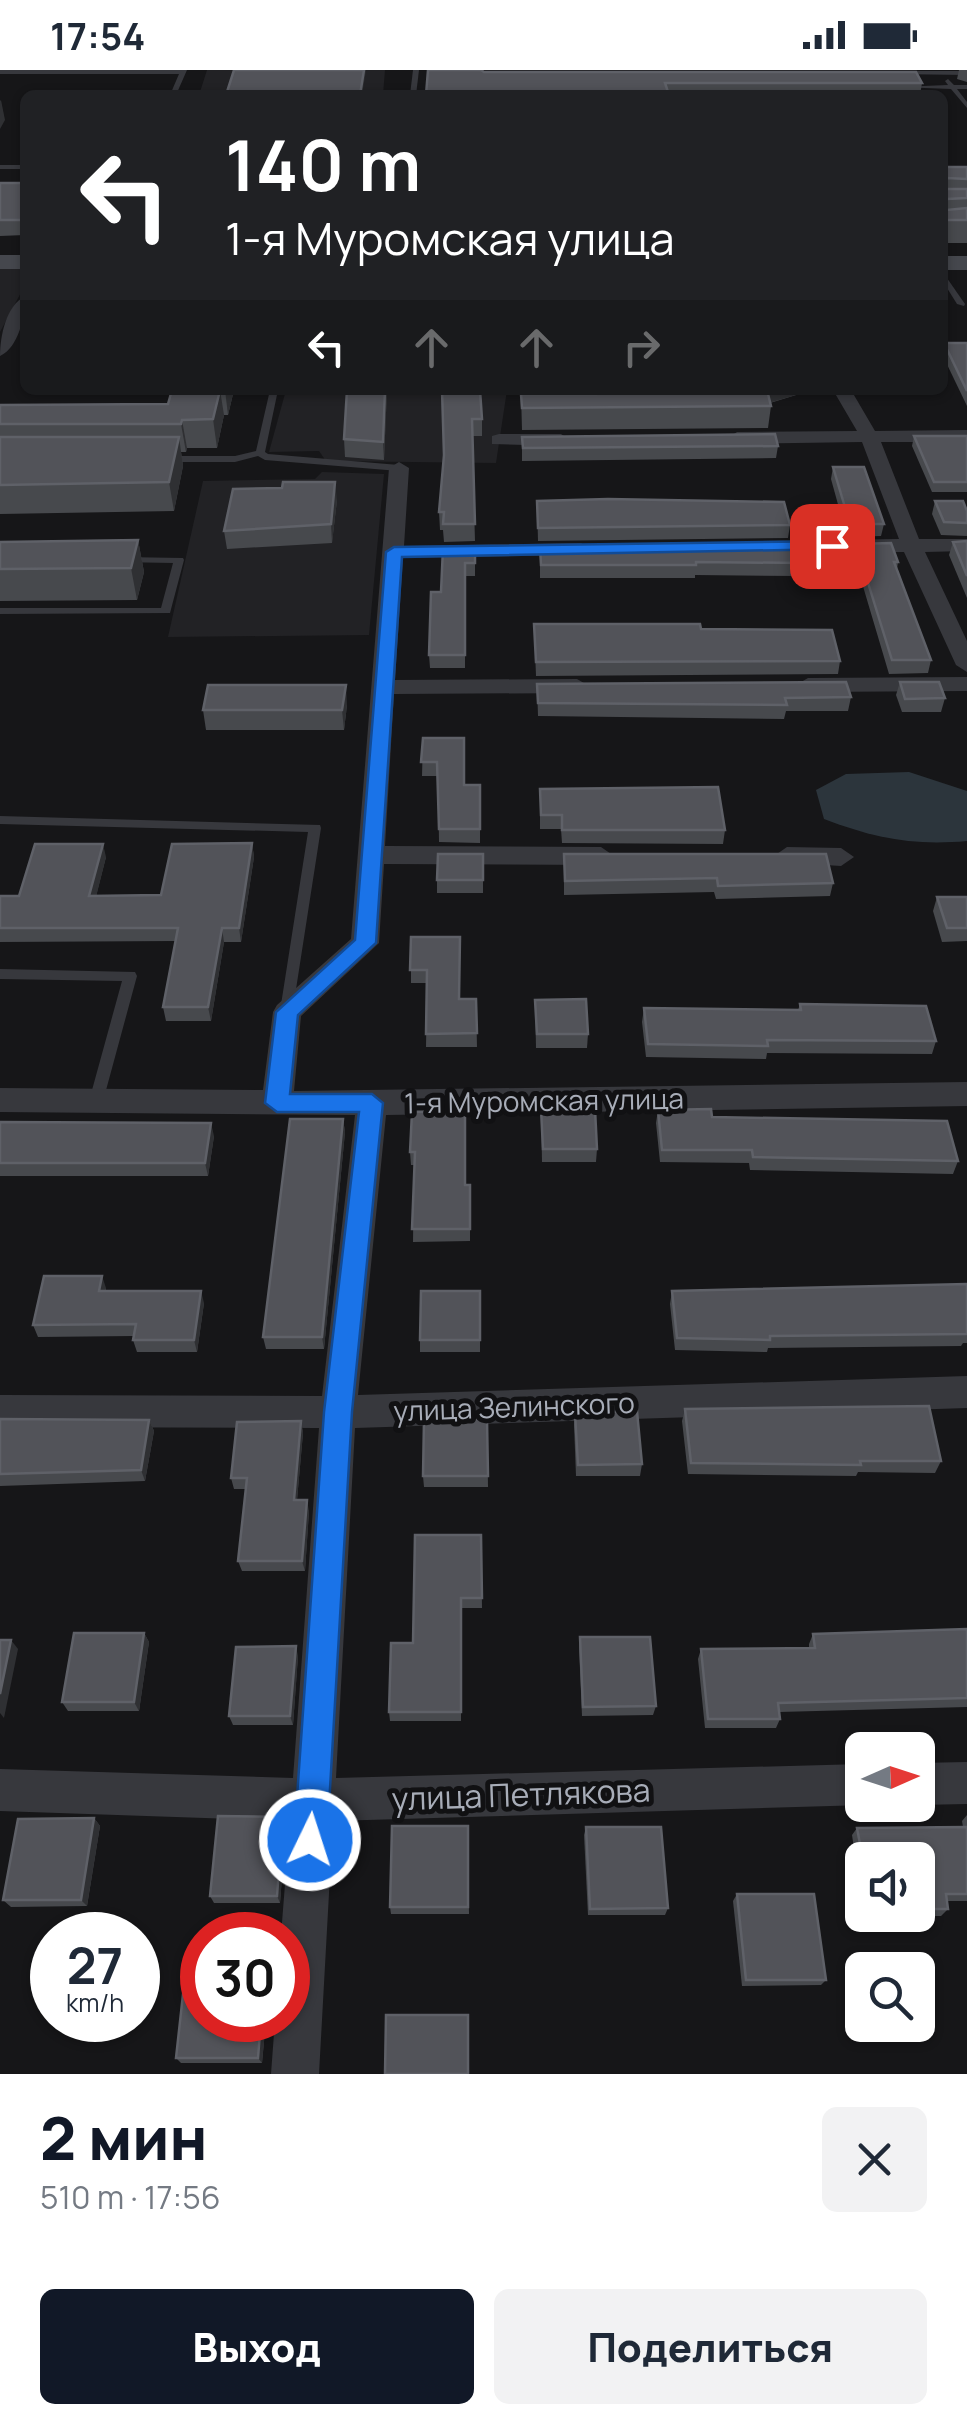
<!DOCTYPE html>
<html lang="ru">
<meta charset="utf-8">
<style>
:root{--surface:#fff;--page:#f2f2f3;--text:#1f2937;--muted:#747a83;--accent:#111827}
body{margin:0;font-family:Manrope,sans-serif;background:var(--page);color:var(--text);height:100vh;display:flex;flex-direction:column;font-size:38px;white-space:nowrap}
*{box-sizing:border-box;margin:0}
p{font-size:32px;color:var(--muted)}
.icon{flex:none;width:55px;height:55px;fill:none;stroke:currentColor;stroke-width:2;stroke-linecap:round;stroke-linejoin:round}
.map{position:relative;height:2004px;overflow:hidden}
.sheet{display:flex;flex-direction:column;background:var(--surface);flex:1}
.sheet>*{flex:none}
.hud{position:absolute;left:20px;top:20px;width:928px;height:305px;border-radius:15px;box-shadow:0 2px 8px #0004;background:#202124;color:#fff;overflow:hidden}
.needle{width:65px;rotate:87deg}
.tools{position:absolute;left:845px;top:1662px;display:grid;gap:20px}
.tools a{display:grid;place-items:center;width:90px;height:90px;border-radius:15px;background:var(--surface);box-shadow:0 2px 8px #0004;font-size:50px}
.speed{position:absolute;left:30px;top:1842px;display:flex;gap:20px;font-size:50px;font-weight:700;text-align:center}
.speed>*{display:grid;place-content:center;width:130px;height:130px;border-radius:50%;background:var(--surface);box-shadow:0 2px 8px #0004;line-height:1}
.speed small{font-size:25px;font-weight:400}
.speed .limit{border:15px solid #d22;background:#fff;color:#111}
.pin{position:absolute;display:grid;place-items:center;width:85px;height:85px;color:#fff;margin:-42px;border-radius:20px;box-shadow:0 5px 15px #0006}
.me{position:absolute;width:110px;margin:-55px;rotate:4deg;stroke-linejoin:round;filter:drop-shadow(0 0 8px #0008)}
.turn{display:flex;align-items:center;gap:35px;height:210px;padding:0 40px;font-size:45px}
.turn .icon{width:130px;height:130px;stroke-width:2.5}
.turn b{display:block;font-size:70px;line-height:85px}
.lanes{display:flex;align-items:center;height:95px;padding:0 40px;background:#0003;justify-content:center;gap:50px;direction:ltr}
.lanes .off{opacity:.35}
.round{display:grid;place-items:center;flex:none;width:105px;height:105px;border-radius:15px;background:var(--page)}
.summary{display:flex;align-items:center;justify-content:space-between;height:170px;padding:0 40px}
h1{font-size:60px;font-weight:800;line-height:75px;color:var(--accent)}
.button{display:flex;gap:20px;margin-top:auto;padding:20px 40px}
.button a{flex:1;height:115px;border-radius:15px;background:var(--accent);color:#fff;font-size:40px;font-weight:800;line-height:115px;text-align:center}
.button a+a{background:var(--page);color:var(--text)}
.status{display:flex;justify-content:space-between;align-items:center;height:70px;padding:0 50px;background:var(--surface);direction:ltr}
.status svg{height:28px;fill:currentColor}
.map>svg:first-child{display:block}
.built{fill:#222225}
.water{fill:#2c353c}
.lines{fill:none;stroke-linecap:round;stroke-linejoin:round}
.lane{fill:#37383d;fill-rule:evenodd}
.street{fill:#37383d;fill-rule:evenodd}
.secondary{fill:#45474d;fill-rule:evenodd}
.wall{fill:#47494d}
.shaded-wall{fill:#2f3033}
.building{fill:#525359;stroke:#5f6168;stroke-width:2.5}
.route{fill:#1a73e8;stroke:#114b97;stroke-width:2.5}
.labels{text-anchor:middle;stroke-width:10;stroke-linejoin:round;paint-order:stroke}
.street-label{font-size:28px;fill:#a8adb8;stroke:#111113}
.near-street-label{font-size:32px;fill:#a8adb8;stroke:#111113}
</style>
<div class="status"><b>17:54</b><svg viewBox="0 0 49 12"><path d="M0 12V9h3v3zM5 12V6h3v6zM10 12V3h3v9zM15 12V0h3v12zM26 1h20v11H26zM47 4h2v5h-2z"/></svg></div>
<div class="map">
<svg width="967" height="2004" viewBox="0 0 967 2004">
<rect width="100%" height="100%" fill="#161618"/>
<g class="built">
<path d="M207 0H385L383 25H199Z"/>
<path d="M0 199H25V215L0 262Z"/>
<path d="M286 320H507L496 393 326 391 319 381 269 382Z"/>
<path d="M322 402 384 404 369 565 168 567 203 411 315 409Z"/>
</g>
<path class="water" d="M909 702 967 721V771C913 776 874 768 824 749L816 720 846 704Z"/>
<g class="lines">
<g class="lane">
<path d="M0 0H187L176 25H170L179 4H0Z"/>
<path d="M413 0H419L416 25H410Z"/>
<path d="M818 1 820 4 718 3 721 1Z"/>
<path d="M896 1H967V5L894 4Z"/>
<path d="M948 9 954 15H967V19H957L967 32V38L951 19 898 17 948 15 945 11Z"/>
<rect x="0" y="95" width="25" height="4"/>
<path d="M942 201 965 234 964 236 957 234 942 210Z"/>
<path d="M270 320H278L265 382 268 384 399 395 404 398 399 401 265 390 258 386 235 392H164L159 389 164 386H235L256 381Z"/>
<path d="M122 487 183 488 184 490 170 543 0 544V538H161L173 493 118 492V488Z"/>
<path d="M0 746 320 755 321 758 292 945H282L280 941 308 762 0 754Z"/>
<path d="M0 899 135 902 137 906 102 1035H92L89 1031 122 911 0 909Z"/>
</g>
<g class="street">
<path d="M25 226C25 246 19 277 0 286 0 266 6 236 25 226Z"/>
<path d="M833 320H851L875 361 967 360V372H881L919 469H967V481L925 482 967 571V602L956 595 904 482 757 483 747 477 757 471 899 469 862 372 737 374 728 368 737 362 857 361Z"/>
<path d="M499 364H561L570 370 561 376 492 374V366Z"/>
<path d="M399 392 409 398 404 476 581 473 591 479 581 485 403 488 395 610 577 609 589 616 577 623 394 624 385 776 601 777 614 786 601 795 384 794 379 873 301 946 294 1021 967 1012V1036L386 1045 358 1325 967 1306V1338L355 1358 336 1708 862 1694 865 1735 333 1751 319 2004H271L275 1950H288V1865H281L290 1751 0 1741V1699L293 1708 319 1358 0 1357V1325L322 1326 355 1045 0 1042V1018L263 1020 273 942 277 935 351 869 389 398Z"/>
<path d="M967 607V621L808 622 796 615 808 608Z"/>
<path d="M787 777 841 778 854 787 841 796 778 792 774 786Z"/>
<path d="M967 1692V1734L918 1735H917L918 1693Z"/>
</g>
<g class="secondary">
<rect x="0" y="185" width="25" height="14"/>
<rect x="942" y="186" width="25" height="14"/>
</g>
</g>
<g class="wall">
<path d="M959 0H967V12L957 9Z"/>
<path d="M484 2 922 13 920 25H426Z"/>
<rect x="942" y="97" width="25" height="76"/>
<path d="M0 113H25V165L0 166Z"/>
<path d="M944 273H967V336L942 284Z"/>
<path d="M172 320H234L228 345H224L217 378H187L186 382H181L183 396 174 441 0 444V335L168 334Z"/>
<path d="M387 320 384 390 345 387 344 369Z"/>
<path d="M442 320 482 349V366H472L475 471 444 472 443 460H440L439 442 444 388Z"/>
<path d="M590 320H807L806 322 770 333 771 336 768 358 522 360 521 324H591Z"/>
<path d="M914 366H967V422H932L912 376Z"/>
<path d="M522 367 778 376 776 388 522 391Z"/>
<path d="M833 397 884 454 881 466 847 467 831 409Z"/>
<path d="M337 430 332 473 227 479 224 461Z"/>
<path d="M537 431 790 455 788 468 538 471Z"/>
<path d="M935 431 967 441V466L941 465 932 444Z"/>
<path d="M138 470 144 502 137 530 0 531V472Z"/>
<path d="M967 471V528L949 485 953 472Z"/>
<path d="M856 474 898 492 897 499 931 590 928 603 889 604 854 486Z"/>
<path d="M540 477 802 493 799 506 695 505V508H540Z"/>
<path d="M475 478V506H465V598H430L429 585 441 522Z"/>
<path d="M534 554 701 559 840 591 838 604 536 606Z"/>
<path d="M900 612 945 628 941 642H902L896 625Z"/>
<path d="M537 614 851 627 848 641H786L784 649 538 646Z"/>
<path d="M347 635 344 660H206L203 640Z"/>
<path d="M423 668 464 715H480V773L439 772 438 706H422Z"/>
<path d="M540 719 725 760 723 774 562 773 561 759H540Z"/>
<path d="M252 773 254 787 241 872H224L211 951H166L163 937 176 871 0 872V826H19L106 787 96 826 161 825Z"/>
<path d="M483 784V823H437V810Z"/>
<path d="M564 784 833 813 830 826 716 829 714 822 564 825Z"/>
<path d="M937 827H967V871L942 872 933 841Z"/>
<path d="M411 867 460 929H476L477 977H426L427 913H411Z"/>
<path d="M535 930 588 964 587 978H536Z"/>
<path d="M800 934 936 971 932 984 767 983 766 989 646 987 642 952 644 938 798 940Z"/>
<path d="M541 1039 597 1079 596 1092H542Z"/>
<path d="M658 1040 712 1047 958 1091 953 1104 750 1100 749 1093 660 1092 656 1053Z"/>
<path d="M412 1042 465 1115H470V1171L413 1172 414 1095H411L410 1082Z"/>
<path d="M343 1049 345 1062 324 1279H266L263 1267Z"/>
<path d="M0 1052 214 1066 208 1106H0Z"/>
<path d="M967 1214V1273H963L961 1276 768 1278 767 1282 675 1280 670 1234 672 1221Z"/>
<path d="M106 1218V1221L204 1233 197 1282H137L133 1270 134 1266 38 1267 33 1255Z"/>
<path d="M480 1221V1282H420V1270Z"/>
<path d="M685 1339 941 1391 935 1403 858 1402 856 1406 688 1404 682 1351Z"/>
<path d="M575 1343 642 1394 640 1406H576L574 1355Z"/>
<path d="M0 1349 149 1350 154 1361 145 1411 0 1416Z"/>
<path d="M487 1349 488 1417H424L423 1406Z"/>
<path d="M301 1351 303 1363 297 1430 309 1441 305 1501H242L238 1491 246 1419H234L231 1408Z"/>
<path d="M481 1465 482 1538H461V1651H390L389 1642 413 1573Z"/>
<path d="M967 1559V1637L779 1642 780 1649 776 1658H705L698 1589 701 1579 809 1578V1574L813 1564Z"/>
<path d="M144 1563 149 1572 139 1641H68L62 1632Z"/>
<path d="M580 1567 656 1636 653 1645 582 1646 579 1577Z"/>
<path d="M298 1586 293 1655H233L229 1646Z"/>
<path d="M967 1745V1831H947L948 1839 941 1846H865L918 1845V1790H862V1833L852 1765 857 1758 963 1757 962 1751Z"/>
<path d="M94 1748 100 1756 87 1836 11 1837 3 1830Z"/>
<path d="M286 1755 280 1833H214L210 1826Z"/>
<path d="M468 1756 469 1844H391L390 1837Z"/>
<path d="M586 1757 668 1838 665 1845H588L584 1765Z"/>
<path d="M737 1824 826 1910 821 1915 742 1916 733 1831Z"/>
<path d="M202 1950H266L262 1993H181L176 1988Z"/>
</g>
<g class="shaded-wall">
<path d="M364 0H366L362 25H360Z"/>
<path d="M1 30 5 50 0 59V31Z"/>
<path d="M220 320 224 345 217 378 213 349Z"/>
<path d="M225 320H234L228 345Z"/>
<path d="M385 320H387L384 390 383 372Z"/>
<path d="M764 320H807L806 322 762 335Z"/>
<path d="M182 350 187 378 186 382 181 354Z"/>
<path d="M179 367 183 396 174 441 169 412Z"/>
<path d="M335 412 337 430 332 473 331 454Z"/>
<path d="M138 470 144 502 137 530 131 498Z"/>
<path d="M346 615 347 635 344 660 342 640Z"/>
<path d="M252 773 254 787 241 872 239 858Z"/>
<path d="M103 774 106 787 93 839 89 826Z"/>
<path d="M222 858 224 872 211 951 208 937Z"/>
<path d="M343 1049 345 1062 324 1279 322 1267Z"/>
<path d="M211 1053 214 1066 208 1106 205 1093Z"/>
<path d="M102 1206 106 1218 104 1233 99 1221Z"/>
<path d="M201 1221 204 1233 197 1282 194 1270Z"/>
<path d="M149 1350 154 1361 145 1411 141 1400Z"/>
<path d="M301 1351 303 1363 296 1441 294 1430Z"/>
<path d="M307 1430 309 1441 305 1501 302 1491Z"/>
<path d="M144 1563 149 1572 139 1641 134 1632Z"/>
<path d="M11 1570 18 1579 4 1648 0 1643V1624Z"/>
<path d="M296 1576 298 1586 293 1655 290 1646Z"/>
<path d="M283 1747 286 1755 280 1833 277 1826Z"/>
<path d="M94 1748 100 1756 87 1836 81 1830Z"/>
<path d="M261 1950H266L262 1993 258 1988Z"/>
</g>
<g class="building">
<path d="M234 0H364L360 25H226Z"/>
<path d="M428 0H481L484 2H916L922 13H665L669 25H426Z"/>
<path d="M942 97H967V109L947 108 943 116 947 119H967V128L947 129 943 132 947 140 967 138V150H942Z"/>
<rect x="0" y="113" width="25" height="37"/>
<path d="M944 273H967V321Z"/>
<path d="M172 320H220L213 349 182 350 181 354H0V335L168 334Z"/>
<path d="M347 320H385L383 372 344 369Z"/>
<path d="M442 320H480L482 349H472L475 454H443L444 442H439L444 385Z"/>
<path d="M595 320H767L771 336 522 338 521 324H596Z"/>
<path d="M775 364 778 376 523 378 522 367Z"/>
<path d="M914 366H967V412H934Z"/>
<path d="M0 367H179L169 412 0 415Z"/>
<path d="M833 397H864L884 454H850Z"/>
<path d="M283 412H335L331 454 224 461 233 419 282 418Z"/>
<path d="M608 429 784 432 790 455 538 458 537 431Z"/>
<path d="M935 431H963L967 441V453L944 452Z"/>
<path d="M138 470 131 498 0 499V472Z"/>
<path d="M967 471V506L953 472Z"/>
<path d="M891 473 898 492H894L931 590H892L856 474Z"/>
<path d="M796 474 802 493 696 492V495H541L540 477Z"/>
<path d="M443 478H475V493H465V585H429L431 522H441Z"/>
<path d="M534 554H700L701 559 832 560 840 591 536 592Z"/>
<path d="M846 612 851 627 785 628 787 635 538 633 537 614Z"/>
<path d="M900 612H939L945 628 905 629Z"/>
<path d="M208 615H346L342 640H203Z"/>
<path d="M423 668H464V715H480V759H439L437 692H421Z"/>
<path d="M718 717 725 760H562V745H541L540 719Z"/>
<path d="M252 773 239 858H222L208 937H163L178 858H0V826H19L35 774H103L89 826 161 825 172 774Z"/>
<path d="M438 784H483V810H437Z"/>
<path d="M564 784H826L833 813 718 816 717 808 565 811Z"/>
<path d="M937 827H967V858H947Z"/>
<path d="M411 867H460L459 929H476L477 963 426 964 427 900H410Z"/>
<path d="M586 929 588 964H537L535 930Z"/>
<path d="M800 934 926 936 936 971 767 970 768 976 648 974 644 938 801 940Z"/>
<path d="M541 1039H595L597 1079H543Z"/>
<path d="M711 1039 712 1047 947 1051 958 1091 753 1087 752 1080H662L658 1040Z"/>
<path d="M465 1041V1115H470V1159H412L415 1082H410L412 1042Z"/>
<path d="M290 1049H343L322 1267H263Z"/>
<path d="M0 1052 211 1053 205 1093H0Z"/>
<path d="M44 1206H102L99 1221H201L194 1270H133L136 1254 33 1255Z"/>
<path d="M967 1214V1264L770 1266V1270L677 1268 672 1221Z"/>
<path d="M421 1221H480V1270H420Z"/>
<path d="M929 1336 941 1391H860L861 1395 691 1393 685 1339Z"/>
<path d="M637 1341 642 1394 578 1395 575 1343Z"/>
<path d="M0 1349 149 1350 141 1400 0 1404Z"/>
<path d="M487 1349 488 1406H423L424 1350Z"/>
<path d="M301 1351 294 1430H307L302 1491H238L247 1408H231L237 1352Z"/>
<path d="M415 1465H481L482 1528H461V1642H389L391 1573H413Z"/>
<path d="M967 1559V1628L778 1633 780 1649H708L701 1579 815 1578 813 1564Z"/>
<path d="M74 1563H144L134 1632H62Z"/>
<path d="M580 1567H650L656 1636 583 1637Z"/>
<path d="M0 1570H11L0 1624Z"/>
<path d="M296 1576 290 1646H229L236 1577Z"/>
<path d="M218 1746 283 1747 277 1826H210Z"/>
<path d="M94 1748 81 1830H3L18 1749Z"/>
<path d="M392 1756H468V1837H390Z"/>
<path d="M586 1757H661L668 1838 590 1839Z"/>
<path d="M967 1757V1824H946L948 1839H918V1790H863L857 1758Z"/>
<path d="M737 1824H814L826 1910H746Z"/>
<path d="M186 1897H202V1950H261L258 1988H176Z"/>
<path d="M386 1945H468V2004H385Z"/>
</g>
<path class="route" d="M832 471 840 476 837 479 402 487 376 873 298 945 290 1024H372L383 1033 352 1342 327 1770 322 1781 310 1786 299 1781 294 1770 324 1342 359 1042H277L265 1033 276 942 355 870 386 482 394 477Z"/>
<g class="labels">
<g class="street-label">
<text transform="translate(544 1031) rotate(-1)" y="10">1-я Муромская улица</text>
<text transform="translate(514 1337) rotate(-2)" y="10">улица Зелинского</text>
</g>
<g class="near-street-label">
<text transform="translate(521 1725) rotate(-2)" y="11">улица Петлякова</text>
</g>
</g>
</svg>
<div class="tools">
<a><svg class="needle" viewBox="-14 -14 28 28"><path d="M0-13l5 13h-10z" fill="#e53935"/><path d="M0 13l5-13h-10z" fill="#747a83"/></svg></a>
<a><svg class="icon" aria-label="sound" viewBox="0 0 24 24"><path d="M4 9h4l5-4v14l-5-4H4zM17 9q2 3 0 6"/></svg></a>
<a><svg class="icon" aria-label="search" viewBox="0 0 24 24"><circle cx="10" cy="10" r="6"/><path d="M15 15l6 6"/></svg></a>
</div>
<div class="speed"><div>27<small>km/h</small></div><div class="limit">30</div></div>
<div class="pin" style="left:832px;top:476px;background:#d93025"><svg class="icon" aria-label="arrive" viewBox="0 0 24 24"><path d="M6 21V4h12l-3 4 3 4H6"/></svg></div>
<svg class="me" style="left:310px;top:1770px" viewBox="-20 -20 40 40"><circle r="17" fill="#1a73e8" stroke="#fff" stroke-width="3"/><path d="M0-11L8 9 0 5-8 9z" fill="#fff"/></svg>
<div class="hud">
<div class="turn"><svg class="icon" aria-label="left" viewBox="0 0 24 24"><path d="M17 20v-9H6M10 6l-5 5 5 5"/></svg><div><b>140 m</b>1-я Муромская улица</div></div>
<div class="lanes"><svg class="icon" aria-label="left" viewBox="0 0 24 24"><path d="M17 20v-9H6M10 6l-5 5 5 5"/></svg><svg class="icon off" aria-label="ahead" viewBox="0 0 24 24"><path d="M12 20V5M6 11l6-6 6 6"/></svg><svg class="icon off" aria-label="ahead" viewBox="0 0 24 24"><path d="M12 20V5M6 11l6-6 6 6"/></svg><svg class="icon off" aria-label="right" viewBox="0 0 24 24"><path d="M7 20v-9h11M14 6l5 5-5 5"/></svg></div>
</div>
</div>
<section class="sheet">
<div class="summary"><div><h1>2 мин</h1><p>510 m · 17:56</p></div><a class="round"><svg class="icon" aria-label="close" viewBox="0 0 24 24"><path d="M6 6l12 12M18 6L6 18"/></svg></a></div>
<div class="button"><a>Выход</a><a>Поделиться</a></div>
</section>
